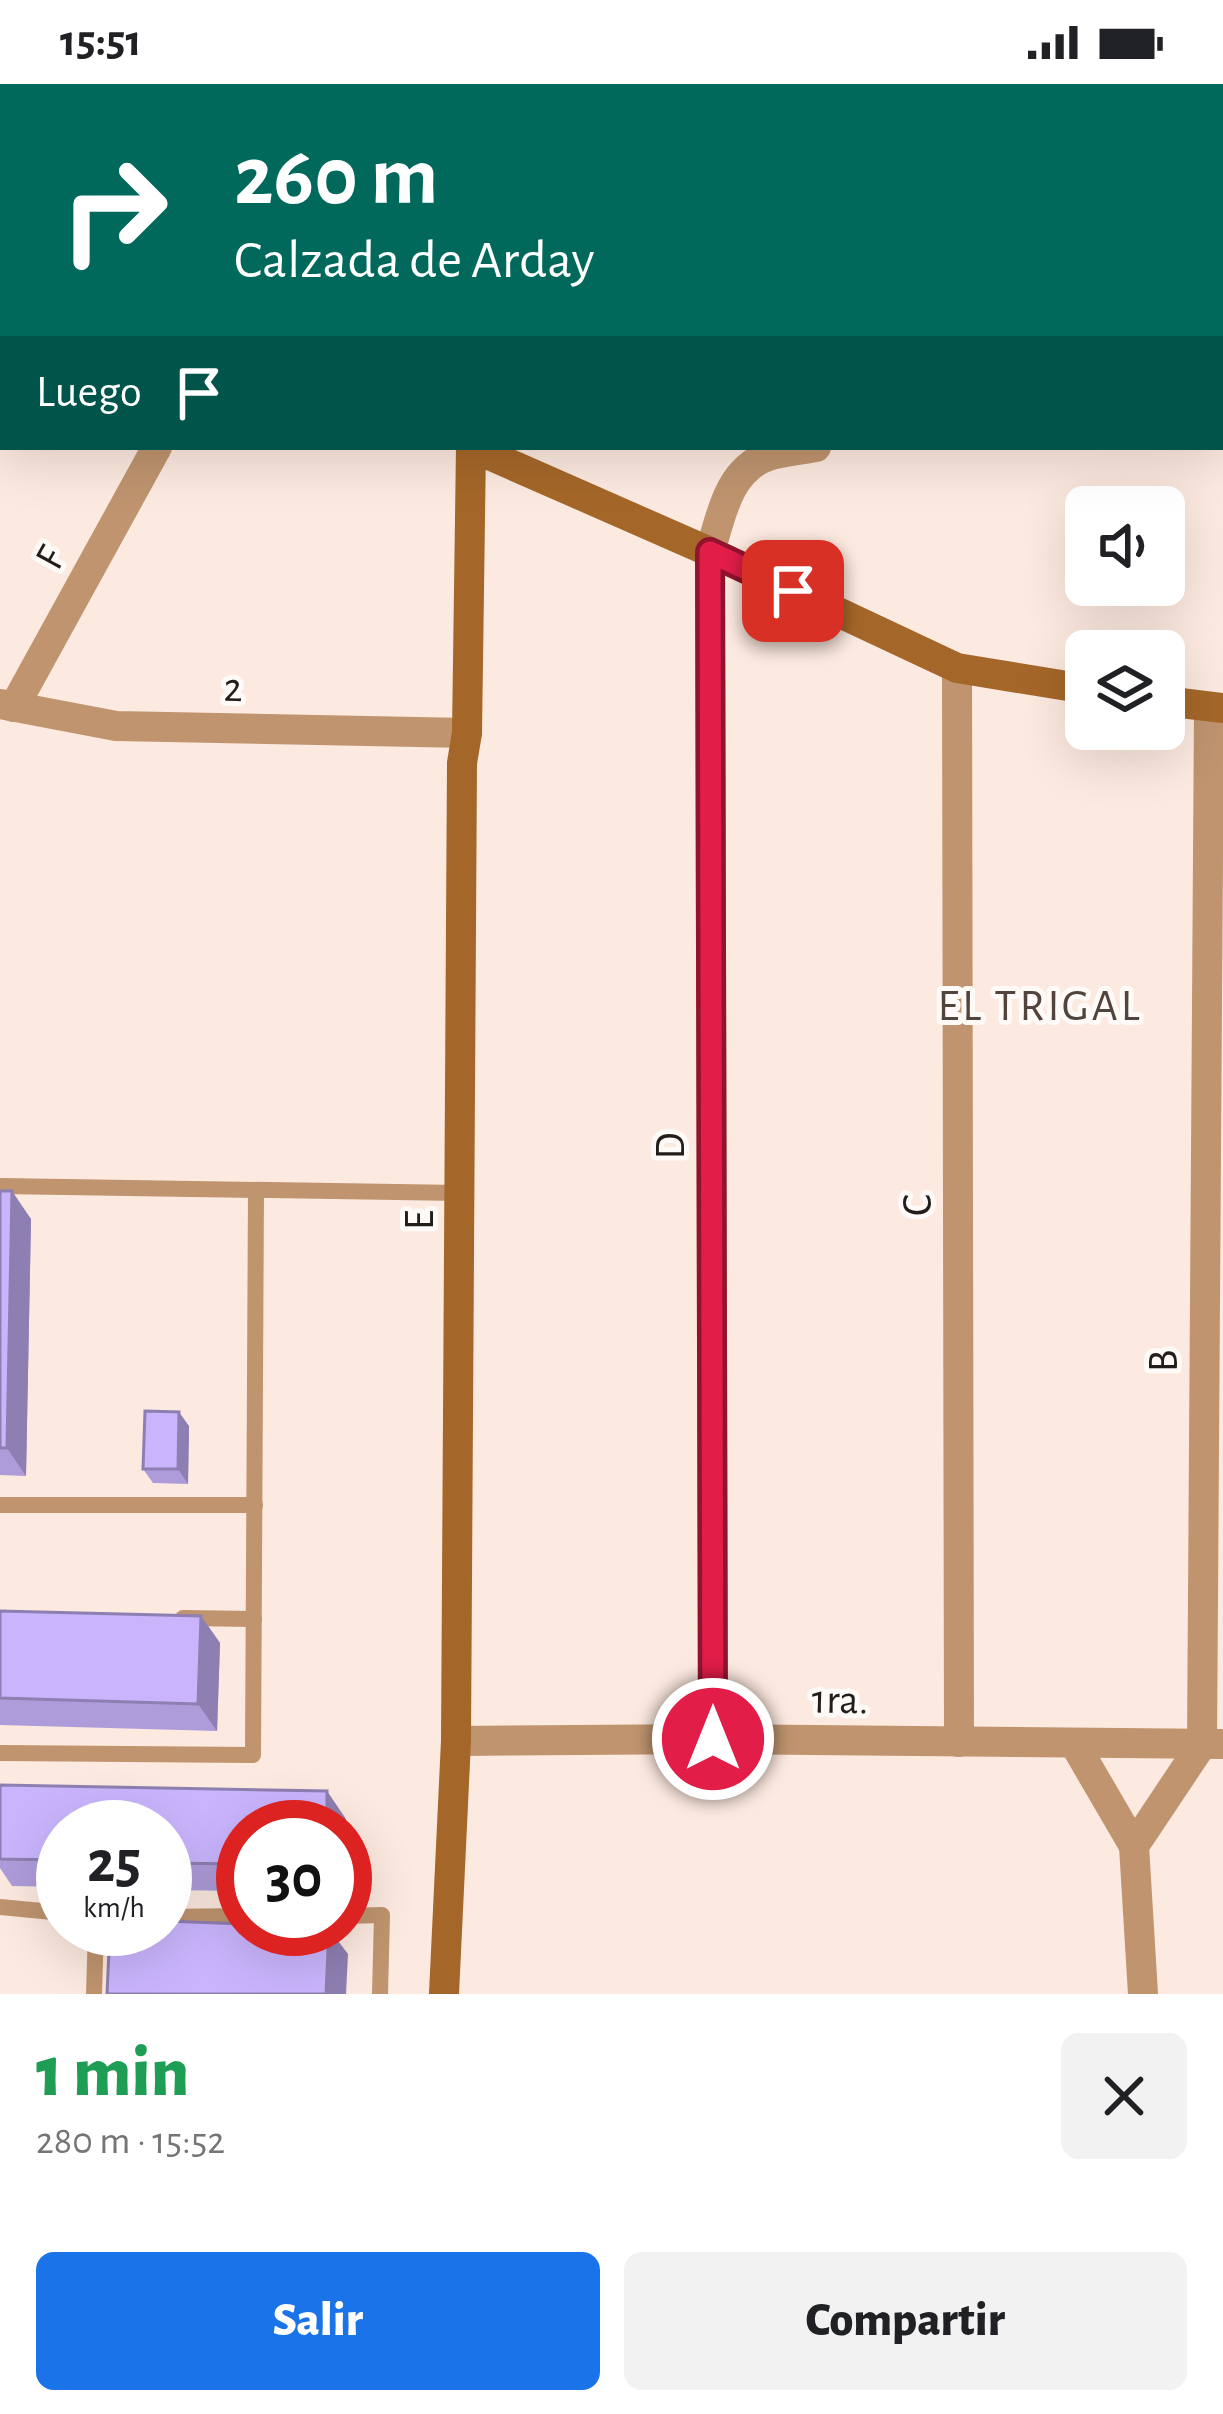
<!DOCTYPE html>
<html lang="es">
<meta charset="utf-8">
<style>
:root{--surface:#fff;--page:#f2f2f2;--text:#202124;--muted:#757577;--accent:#1a73e8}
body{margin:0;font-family:"Alegreya Sans",sans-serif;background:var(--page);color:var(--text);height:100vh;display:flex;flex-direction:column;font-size:45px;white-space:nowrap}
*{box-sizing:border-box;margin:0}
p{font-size:39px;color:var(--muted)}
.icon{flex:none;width:66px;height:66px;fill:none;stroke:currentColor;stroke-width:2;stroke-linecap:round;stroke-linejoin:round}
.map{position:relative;height:1910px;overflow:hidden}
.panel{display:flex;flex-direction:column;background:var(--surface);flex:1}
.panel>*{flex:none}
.hud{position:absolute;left:0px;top:0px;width:1224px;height:366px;box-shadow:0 12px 48px #0002;background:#00695c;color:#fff;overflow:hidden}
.buttons{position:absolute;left:1065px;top:402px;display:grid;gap:24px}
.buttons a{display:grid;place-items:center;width:120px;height:120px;border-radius:18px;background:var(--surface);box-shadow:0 12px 48px #0002;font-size:60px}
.speed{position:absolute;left:36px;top:1716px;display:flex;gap:24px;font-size:60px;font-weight:700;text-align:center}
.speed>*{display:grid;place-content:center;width:156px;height:156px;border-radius:50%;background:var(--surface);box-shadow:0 12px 48px #0002;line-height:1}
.speed small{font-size:30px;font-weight:400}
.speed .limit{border:18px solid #d22;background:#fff;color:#111}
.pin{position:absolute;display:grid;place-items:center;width:102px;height:102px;color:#fff;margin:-51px;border-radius:24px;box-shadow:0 6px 18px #0006}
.me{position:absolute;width:132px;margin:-66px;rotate:0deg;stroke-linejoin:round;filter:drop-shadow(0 0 9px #0008)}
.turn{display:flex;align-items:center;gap:42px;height:252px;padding:0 36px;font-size:54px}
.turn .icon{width:156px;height:156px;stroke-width:2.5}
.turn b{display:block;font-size:84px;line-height:102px}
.then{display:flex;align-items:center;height:114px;padding:0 36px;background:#0003;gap:24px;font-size:45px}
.round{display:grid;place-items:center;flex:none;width:126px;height:126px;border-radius:18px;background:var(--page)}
.overview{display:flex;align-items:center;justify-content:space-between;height:204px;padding:0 36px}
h1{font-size:72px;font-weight:800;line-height:90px;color:#1e9e55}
.button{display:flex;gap:24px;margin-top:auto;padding:24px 36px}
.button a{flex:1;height:138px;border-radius:18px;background:var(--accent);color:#fff;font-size:48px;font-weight:800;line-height:138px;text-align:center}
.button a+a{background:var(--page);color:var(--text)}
.status{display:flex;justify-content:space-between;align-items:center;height:84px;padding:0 60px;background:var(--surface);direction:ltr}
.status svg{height:33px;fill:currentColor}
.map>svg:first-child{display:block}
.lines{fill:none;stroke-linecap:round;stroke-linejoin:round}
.lane{stroke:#bf946f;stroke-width:16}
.street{stroke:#bf946f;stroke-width:30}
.secondary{stroke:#a56729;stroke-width:30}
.wall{fill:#ae9cda}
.shaded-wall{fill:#8d7fb1}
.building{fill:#cab5fd;stroke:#8d7fb1;stroke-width:3}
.route-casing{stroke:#92132f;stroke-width:30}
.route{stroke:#e11d48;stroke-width:21}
.labels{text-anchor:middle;stroke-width:10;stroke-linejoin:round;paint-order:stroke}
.street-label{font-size:42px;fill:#231d19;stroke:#fdfaf8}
.neighbourhood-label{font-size:45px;letter-spacing:3px;fill:#52443c;stroke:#fdfaf8}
</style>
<div class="status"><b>15:51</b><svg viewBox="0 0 49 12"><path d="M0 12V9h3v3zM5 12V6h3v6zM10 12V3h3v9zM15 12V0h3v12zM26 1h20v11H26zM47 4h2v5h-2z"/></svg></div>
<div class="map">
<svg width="1223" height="1910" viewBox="0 0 1223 1910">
<rect width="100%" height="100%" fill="#fce9df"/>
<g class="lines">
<g class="lane">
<path d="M301 1 359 3"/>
<path d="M1221 285 1223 284"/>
<path d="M0 1102 460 1109"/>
<path d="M0 1421H255"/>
<path d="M183 1534 254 1535"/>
<path d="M0 1669 253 1671 256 1106"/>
<path d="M0 1823 63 1829"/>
<path d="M345 1832 382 1831 380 1910"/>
<path d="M165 1833 243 1832"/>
<path d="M94 1910 96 1845"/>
</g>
<g class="street">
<path d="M876 0V3"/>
<path d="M957 584 959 1658"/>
<path d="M0 620 116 642 467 649"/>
<path d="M14 623 157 363"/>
<path d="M713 1655 710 468C721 432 728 386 768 372 783 367 800 366 816 363"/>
<path d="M456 1657 713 1655 1223 1660"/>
<path d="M1074 1659 1134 1762"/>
<path d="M1143 1910 1134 1762 1202 1660 1209 624"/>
</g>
<g class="secondary">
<path d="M0 132 3 134"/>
<path d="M1164 617 1223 624"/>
<path d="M444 1910 456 1657 462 679 467 649 471 363 710 468 957 584 1086 605"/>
</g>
</g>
<g class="wall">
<path d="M0 1107 31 1135 26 1392 0 1391Z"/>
<path d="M189 1342 188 1400 153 1399 143 1385Z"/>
<path d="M0 1527 201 1532 220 1559 217 1647 0 1641Z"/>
<path d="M0 1701 346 1735 345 1809V1743H243V1807L165 1806V1743H63V1803L12 1802 0 1784Z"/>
</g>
<g class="shaded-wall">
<path d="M12 1107 31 1135 26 1392 7 1364Z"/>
<path d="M179 1328 189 1342 188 1400 178 1385Z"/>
<path d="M201 1532 220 1559 217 1647 198 1620Z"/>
<path d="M327 1707 346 1735 345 1809V1743H327Z"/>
<path d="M329 1845 348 1870 346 1910H326Z"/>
</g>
<g class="building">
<path d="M0 1107H12L7 1364H0Z"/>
<path d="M145 1327 179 1328 178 1385H143Z"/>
<path d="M0 1527 201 1532 198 1620 0 1614Z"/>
<path d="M0 1701 327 1707V1743H243V1780L165 1779V1743H63V1776L0 1775Z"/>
<path d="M165 1837 243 1840V1845H329L326 1910H107L110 1845H165Z"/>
</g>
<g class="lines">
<defs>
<path id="route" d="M713 1655 710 468 793 507"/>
</defs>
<use href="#route" class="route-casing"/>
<use href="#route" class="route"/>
</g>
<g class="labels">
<g class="street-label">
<text transform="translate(49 473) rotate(-61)" y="15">F</text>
<text transform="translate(233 602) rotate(1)" y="15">2</text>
<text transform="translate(669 1062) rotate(-90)" y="15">D</text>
<text transform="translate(916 1121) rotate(-90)" y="15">C</text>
<text transform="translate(418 1136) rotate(-90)" y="15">E</text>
<text transform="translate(1162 1277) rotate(-90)" y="15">B</text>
<text transform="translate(840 1614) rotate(1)" y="15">1ra.</text>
</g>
<g class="neighbourhood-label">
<text x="1040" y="936">EL TRIGAL</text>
</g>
</g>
</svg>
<div class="buttons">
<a><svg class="icon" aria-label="sound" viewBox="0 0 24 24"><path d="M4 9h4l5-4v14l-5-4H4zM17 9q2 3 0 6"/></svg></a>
<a><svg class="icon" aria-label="layers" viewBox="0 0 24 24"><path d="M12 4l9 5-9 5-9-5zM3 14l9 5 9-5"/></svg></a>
</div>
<div class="speed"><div>25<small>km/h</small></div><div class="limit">30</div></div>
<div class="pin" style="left:793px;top:507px;background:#d93025"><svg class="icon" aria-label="arrive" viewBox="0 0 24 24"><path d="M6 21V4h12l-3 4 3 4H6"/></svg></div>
<svg class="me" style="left:713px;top:1655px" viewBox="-20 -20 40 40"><circle r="17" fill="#e11d48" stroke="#fff" stroke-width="3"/><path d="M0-11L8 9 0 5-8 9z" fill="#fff"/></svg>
<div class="hud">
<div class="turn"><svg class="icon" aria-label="right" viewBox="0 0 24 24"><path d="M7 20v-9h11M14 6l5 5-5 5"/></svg><div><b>260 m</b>Calzada de Arday</div></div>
<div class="then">Luego<svg class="icon" aria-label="arrive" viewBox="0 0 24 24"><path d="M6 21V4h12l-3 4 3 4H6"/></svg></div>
</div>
</div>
<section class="panel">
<div class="overview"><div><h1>1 min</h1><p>280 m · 15:52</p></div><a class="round"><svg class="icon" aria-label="close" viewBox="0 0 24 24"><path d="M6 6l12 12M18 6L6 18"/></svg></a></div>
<div class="button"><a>Salir</a><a>Compartir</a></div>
</section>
